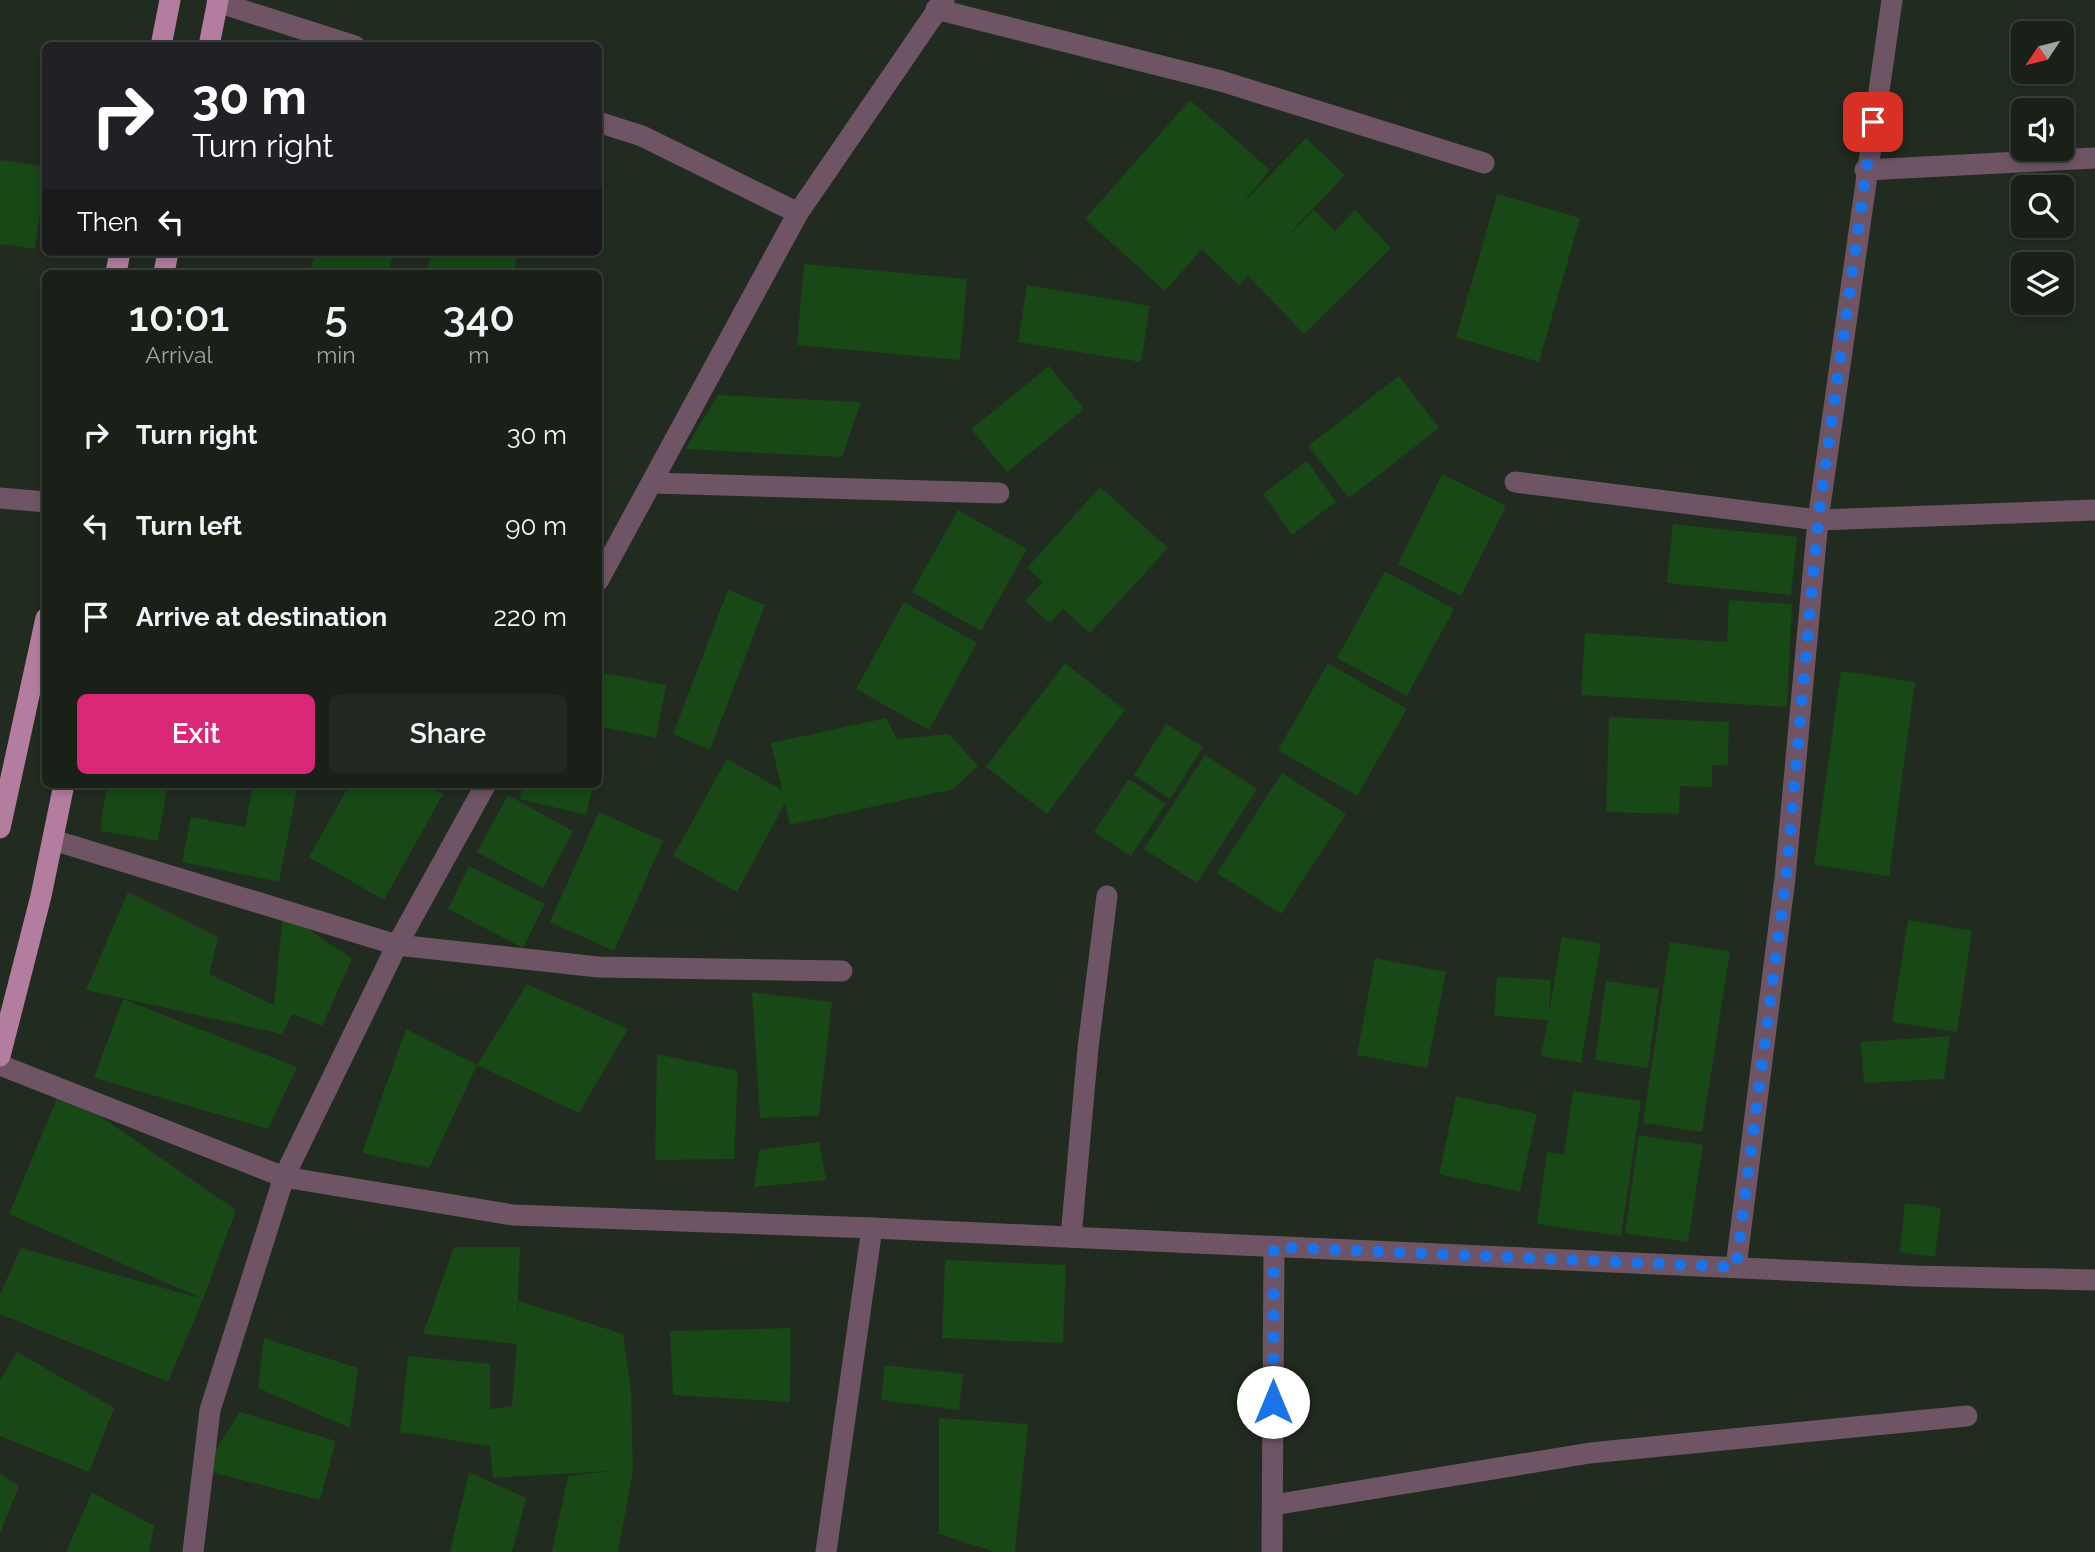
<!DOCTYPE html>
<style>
:root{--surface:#192018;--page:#222821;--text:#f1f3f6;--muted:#9fa3a2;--line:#373e37;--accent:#db2777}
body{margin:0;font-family:Raleway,sans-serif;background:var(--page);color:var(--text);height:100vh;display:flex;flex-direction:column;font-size:26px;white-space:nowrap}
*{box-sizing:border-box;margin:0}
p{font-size:23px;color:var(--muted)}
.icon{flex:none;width:38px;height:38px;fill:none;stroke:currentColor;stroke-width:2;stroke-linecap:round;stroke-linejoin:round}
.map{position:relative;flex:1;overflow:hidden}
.details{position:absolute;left:42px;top:270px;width:560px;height:518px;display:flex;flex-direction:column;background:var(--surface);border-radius:10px;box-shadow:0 4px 10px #0003,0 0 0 2px var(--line)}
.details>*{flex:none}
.hud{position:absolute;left:42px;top:42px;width:560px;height:214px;border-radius:10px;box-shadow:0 4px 10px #0003,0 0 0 2px var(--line);background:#202124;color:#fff;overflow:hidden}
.needle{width:46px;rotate:235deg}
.tools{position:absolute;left:2011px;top:21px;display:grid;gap:14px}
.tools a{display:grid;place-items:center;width:63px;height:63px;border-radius:10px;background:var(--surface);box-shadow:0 4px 10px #0003,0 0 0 2px var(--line);font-size:35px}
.pin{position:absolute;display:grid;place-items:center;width:60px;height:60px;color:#fff;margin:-30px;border-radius:14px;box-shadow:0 4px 10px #0006}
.me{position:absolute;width:77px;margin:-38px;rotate:0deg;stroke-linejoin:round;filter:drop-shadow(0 0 5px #0008)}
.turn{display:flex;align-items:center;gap:24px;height:147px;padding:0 35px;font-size:32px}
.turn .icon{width:91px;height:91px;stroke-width:2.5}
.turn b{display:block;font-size:49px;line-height:60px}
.then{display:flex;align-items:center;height:66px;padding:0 35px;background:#0003;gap:14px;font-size:26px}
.eta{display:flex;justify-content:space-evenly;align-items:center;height:119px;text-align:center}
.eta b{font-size:42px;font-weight:600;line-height:49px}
.cta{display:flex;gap:14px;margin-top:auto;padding:14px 35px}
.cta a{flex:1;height:80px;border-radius:10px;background:var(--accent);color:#fff;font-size:28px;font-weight:600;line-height:80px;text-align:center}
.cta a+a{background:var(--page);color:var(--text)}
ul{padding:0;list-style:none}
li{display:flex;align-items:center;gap:21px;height:91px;padding:0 35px}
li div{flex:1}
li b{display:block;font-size:26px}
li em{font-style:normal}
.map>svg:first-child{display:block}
.building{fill:#174816}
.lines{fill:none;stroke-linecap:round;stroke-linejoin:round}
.minor{stroke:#6e5464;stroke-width:21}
.major{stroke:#b37da0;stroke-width:21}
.route{stroke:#1a73e8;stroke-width:12;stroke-dasharray:0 21.6}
</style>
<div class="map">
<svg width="2095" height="1552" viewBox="0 0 2095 1552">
<rect width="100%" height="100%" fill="#212b20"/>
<g class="building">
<path d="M1190 100 1270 170 1241 205 1306 138 1345 175 1274 250 1314 210 1335 231 1355 210 1391 248 1304 334 1248 276 1239 285 1202 249 1165 291 1085 219Z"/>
<path d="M0 160 46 167 35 249 0 244Z"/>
<path d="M1497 194 1580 218 1539 362 1456 337Z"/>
<path d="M316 252H394L388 273H309Z"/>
<path d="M432 252H504L518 256 513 273H426Z"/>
<path d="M804 264 967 279 960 360 797 345Z"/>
<path d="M1027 285 1150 306 1141 362 1018 342Z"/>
<path d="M1049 366 1084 409 1007 472 971 429Z"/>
<path d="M1399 376 1439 428 1349 498 1308 446Z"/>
<path d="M718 395 861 402 842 457 685 449Z"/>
<path d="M1307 461 1336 502 1292 535 1263 494Z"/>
<path d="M1442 474 1506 506 1461 596 1398 564Z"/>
<path d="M1100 487 1168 548 1090 633 1063 609 1050 623 1025 601 1043 582 1027 568Z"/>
<path d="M958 510 1027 549 981 631 912 592Z"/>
<path d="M1673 524 1797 537 1791 595 1667 583Z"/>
<path d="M1385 571 1454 609 1407 696 1337 658Z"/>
<path d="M728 590 765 605 710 750 673 734Z"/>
<path d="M1729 600 1792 604 1787 707 1581 695 1585 633 1727 642Z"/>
<path d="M904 602 977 643 929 730 856 689Z"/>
<path d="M1065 663 1125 710 1047 814 986 767Z"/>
<path d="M1328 663 1407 709 1357 796 1278 750Z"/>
<path d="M1841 671 1915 682 1889 876 1814 865Z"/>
<path d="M598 672 666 685 656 738 598 726Z"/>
<path d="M1609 717 1729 722 1728 766 1712 765V787L1680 786 1679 814 1606 812Z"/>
<path d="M886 718 897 739 949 734 978 766 953 789 790 825 785 803 737 892 673 856 727 759 782 790 771 743Z"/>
<path d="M1166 724 1203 747 1170 799 1134 775Z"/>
<path d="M1205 755 1257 789 1197 883 1144 849Z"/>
<path d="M1282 773 1346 814 1281 914 1217 873Z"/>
<path d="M1129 779 1166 804 1131 856 1094 832Z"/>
<path d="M107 784H168L158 841 100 831Z"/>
<path d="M253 784H298L279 882 182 862 191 817 245 827Z"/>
<path d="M350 784H426L443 794 384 900 309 857Z"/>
<path d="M523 784H593L586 815 520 799Z"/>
<path d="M508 795 573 831 543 888 477 852Z"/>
<path d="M599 812 663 841 614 951 550 922Z"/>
<path d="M469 866 545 904 523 948 448 909Z"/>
<path d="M128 892 218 937 209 974 274 1005 283 912 352 959 322 1026 292 1014 282 1034 86 990Z"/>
<path d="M1908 920 1972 931 1957 1032 1892 1022Z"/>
<path d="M1562 937 1601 944 1581 1063 1541 1056 1548 1020 1494 1016 1497 977 1551 980 1549 1012Z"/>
<path d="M1670 942 1730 951 1702 1132 1643 1123Z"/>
<path d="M1375 958 1446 972 1427 1068 1357 1055Z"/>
<path d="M1606 981 1659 989 1648 1068 1595 1060Z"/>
<path d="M527 984 628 1029 579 1113 477 1065 429 1168 362 1153 406 1029 477 1065Z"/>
<path d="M752 992 832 1002 819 1116 760 1118Z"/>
<path d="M123 999 297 1067 268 1129 94 1078Z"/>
<path d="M1950 1036 1944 1079 1864 1083 1861 1042Z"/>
<path d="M657 1054 738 1071 734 1159 655 1160Z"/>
<path d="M61 1089 236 1210 203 1299 9 1214Z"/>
<path d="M1573 1091 1641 1101 1621 1236 1537 1224 1547 1152 1564 1155Z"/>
<path d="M1456 1096 1537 1114 1520 1192 1439 1174Z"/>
<path d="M1639 1135 1703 1145 1688 1242 1625 1233Z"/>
<path d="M819 1142 826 1180 754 1187 759 1150Z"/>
<path d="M1905 1203 1941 1208 1935 1257 1900 1252Z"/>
<path d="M454 1247H520L517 1322 519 1301 623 1334 631 1390 633 1470 618 1552H552L568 1476 611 1471 493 1478 490 1446 400 1432 408 1356 490 1364V1409L512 1406 517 1344 423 1334Z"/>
<path d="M21 1248 203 1299 168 1382 0 1314V1294Z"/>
<path d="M945 1260 1066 1265 1063 1343 942 1338Z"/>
<path d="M791 1328 790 1402 673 1395 670 1331Z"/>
<path d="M264 1338 358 1368 350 1428 258 1388Z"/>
<path d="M17 1352 114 1408 89 1472 0 1436V1380Z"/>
<path d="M885 1365 963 1374 959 1410 881 1400Z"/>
<path d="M240 1412 336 1441 320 1500 203 1470Z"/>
<path d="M939 1418 1028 1424 1015 1552H995L939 1534Z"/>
<path d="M469 1472 526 1498 512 1552H450Z"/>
<path d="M0 1473 19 1486 0 1533Z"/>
<path d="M92 1492 154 1526 149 1552H66Z"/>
</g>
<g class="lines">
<g class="minor">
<path d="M217 2 355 46"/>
<path d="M936 9 1221 81 1484 163"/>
<path d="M598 122 642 136 798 213"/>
<path d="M1865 170 2095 158"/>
<path d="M1515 482 1818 520 2095 510"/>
<path d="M653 483 999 493"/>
<path d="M0 498 46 502"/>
<path d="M598 581 798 213 944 0"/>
<path d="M53 840 397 945 598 967 842 971"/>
<path d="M0 1065 284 1177 397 945 486 784"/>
<path d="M1071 1237 1088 1048 1107 896"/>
<path d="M1736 1267 1785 878 1818 520 1892 0"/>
<path d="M1273 1505 1590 1453 1967 1416"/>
<path d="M193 1552 210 1410 284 1177 513 1215 872 1228 1914 1276 2095 1280"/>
<path d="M826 1552 872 1228"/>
<path d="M1272 1552 1274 1247"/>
</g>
<g class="major">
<path d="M161 46 170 0"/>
<path d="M209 46 218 0"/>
<path d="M116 273 120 252"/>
<path d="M164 273 168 252"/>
<path d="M0 828 46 618"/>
<path d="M0 1056 41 896 64 784"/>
</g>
</g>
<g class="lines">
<path class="route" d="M1273 1402 1274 1247 1736 1267 1786 878 1818 520 1873 122"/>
</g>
</svg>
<div class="tools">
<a><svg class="needle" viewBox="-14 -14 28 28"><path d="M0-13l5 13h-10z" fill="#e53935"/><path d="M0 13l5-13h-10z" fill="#9fa3a2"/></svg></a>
<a><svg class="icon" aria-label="sound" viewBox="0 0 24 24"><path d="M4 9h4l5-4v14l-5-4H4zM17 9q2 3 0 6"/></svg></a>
<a><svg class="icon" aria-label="search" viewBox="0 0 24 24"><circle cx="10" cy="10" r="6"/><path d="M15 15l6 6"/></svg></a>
<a><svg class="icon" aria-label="layers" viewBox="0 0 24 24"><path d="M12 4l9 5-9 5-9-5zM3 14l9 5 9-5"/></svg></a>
</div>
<div class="pin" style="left:1873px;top:122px;background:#d93025"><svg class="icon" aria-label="arrive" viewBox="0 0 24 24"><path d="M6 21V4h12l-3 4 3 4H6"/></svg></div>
<svg class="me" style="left:1273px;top:1402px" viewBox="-20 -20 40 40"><circle r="19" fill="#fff"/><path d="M0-13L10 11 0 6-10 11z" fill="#1a73e8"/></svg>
<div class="hud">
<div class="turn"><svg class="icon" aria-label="right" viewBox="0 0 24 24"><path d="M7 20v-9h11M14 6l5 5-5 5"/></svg><div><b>30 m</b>Turn right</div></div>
<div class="then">Then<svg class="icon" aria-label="left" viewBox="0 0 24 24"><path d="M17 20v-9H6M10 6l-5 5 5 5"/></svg></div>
</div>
<section class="details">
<div class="eta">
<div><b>10:01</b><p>Arrival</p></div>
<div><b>5</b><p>min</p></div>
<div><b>340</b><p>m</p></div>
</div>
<ul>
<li><svg class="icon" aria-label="right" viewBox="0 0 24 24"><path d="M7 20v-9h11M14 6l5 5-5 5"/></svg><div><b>Turn right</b></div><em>30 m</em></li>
<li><svg class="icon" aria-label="left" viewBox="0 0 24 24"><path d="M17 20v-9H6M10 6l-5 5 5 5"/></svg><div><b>Turn left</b></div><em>90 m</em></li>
<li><svg class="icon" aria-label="arrive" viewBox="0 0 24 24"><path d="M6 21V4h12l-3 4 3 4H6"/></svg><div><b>Arrive at destination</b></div><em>220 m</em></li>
</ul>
<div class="cta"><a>Exit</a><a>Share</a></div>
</section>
</div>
